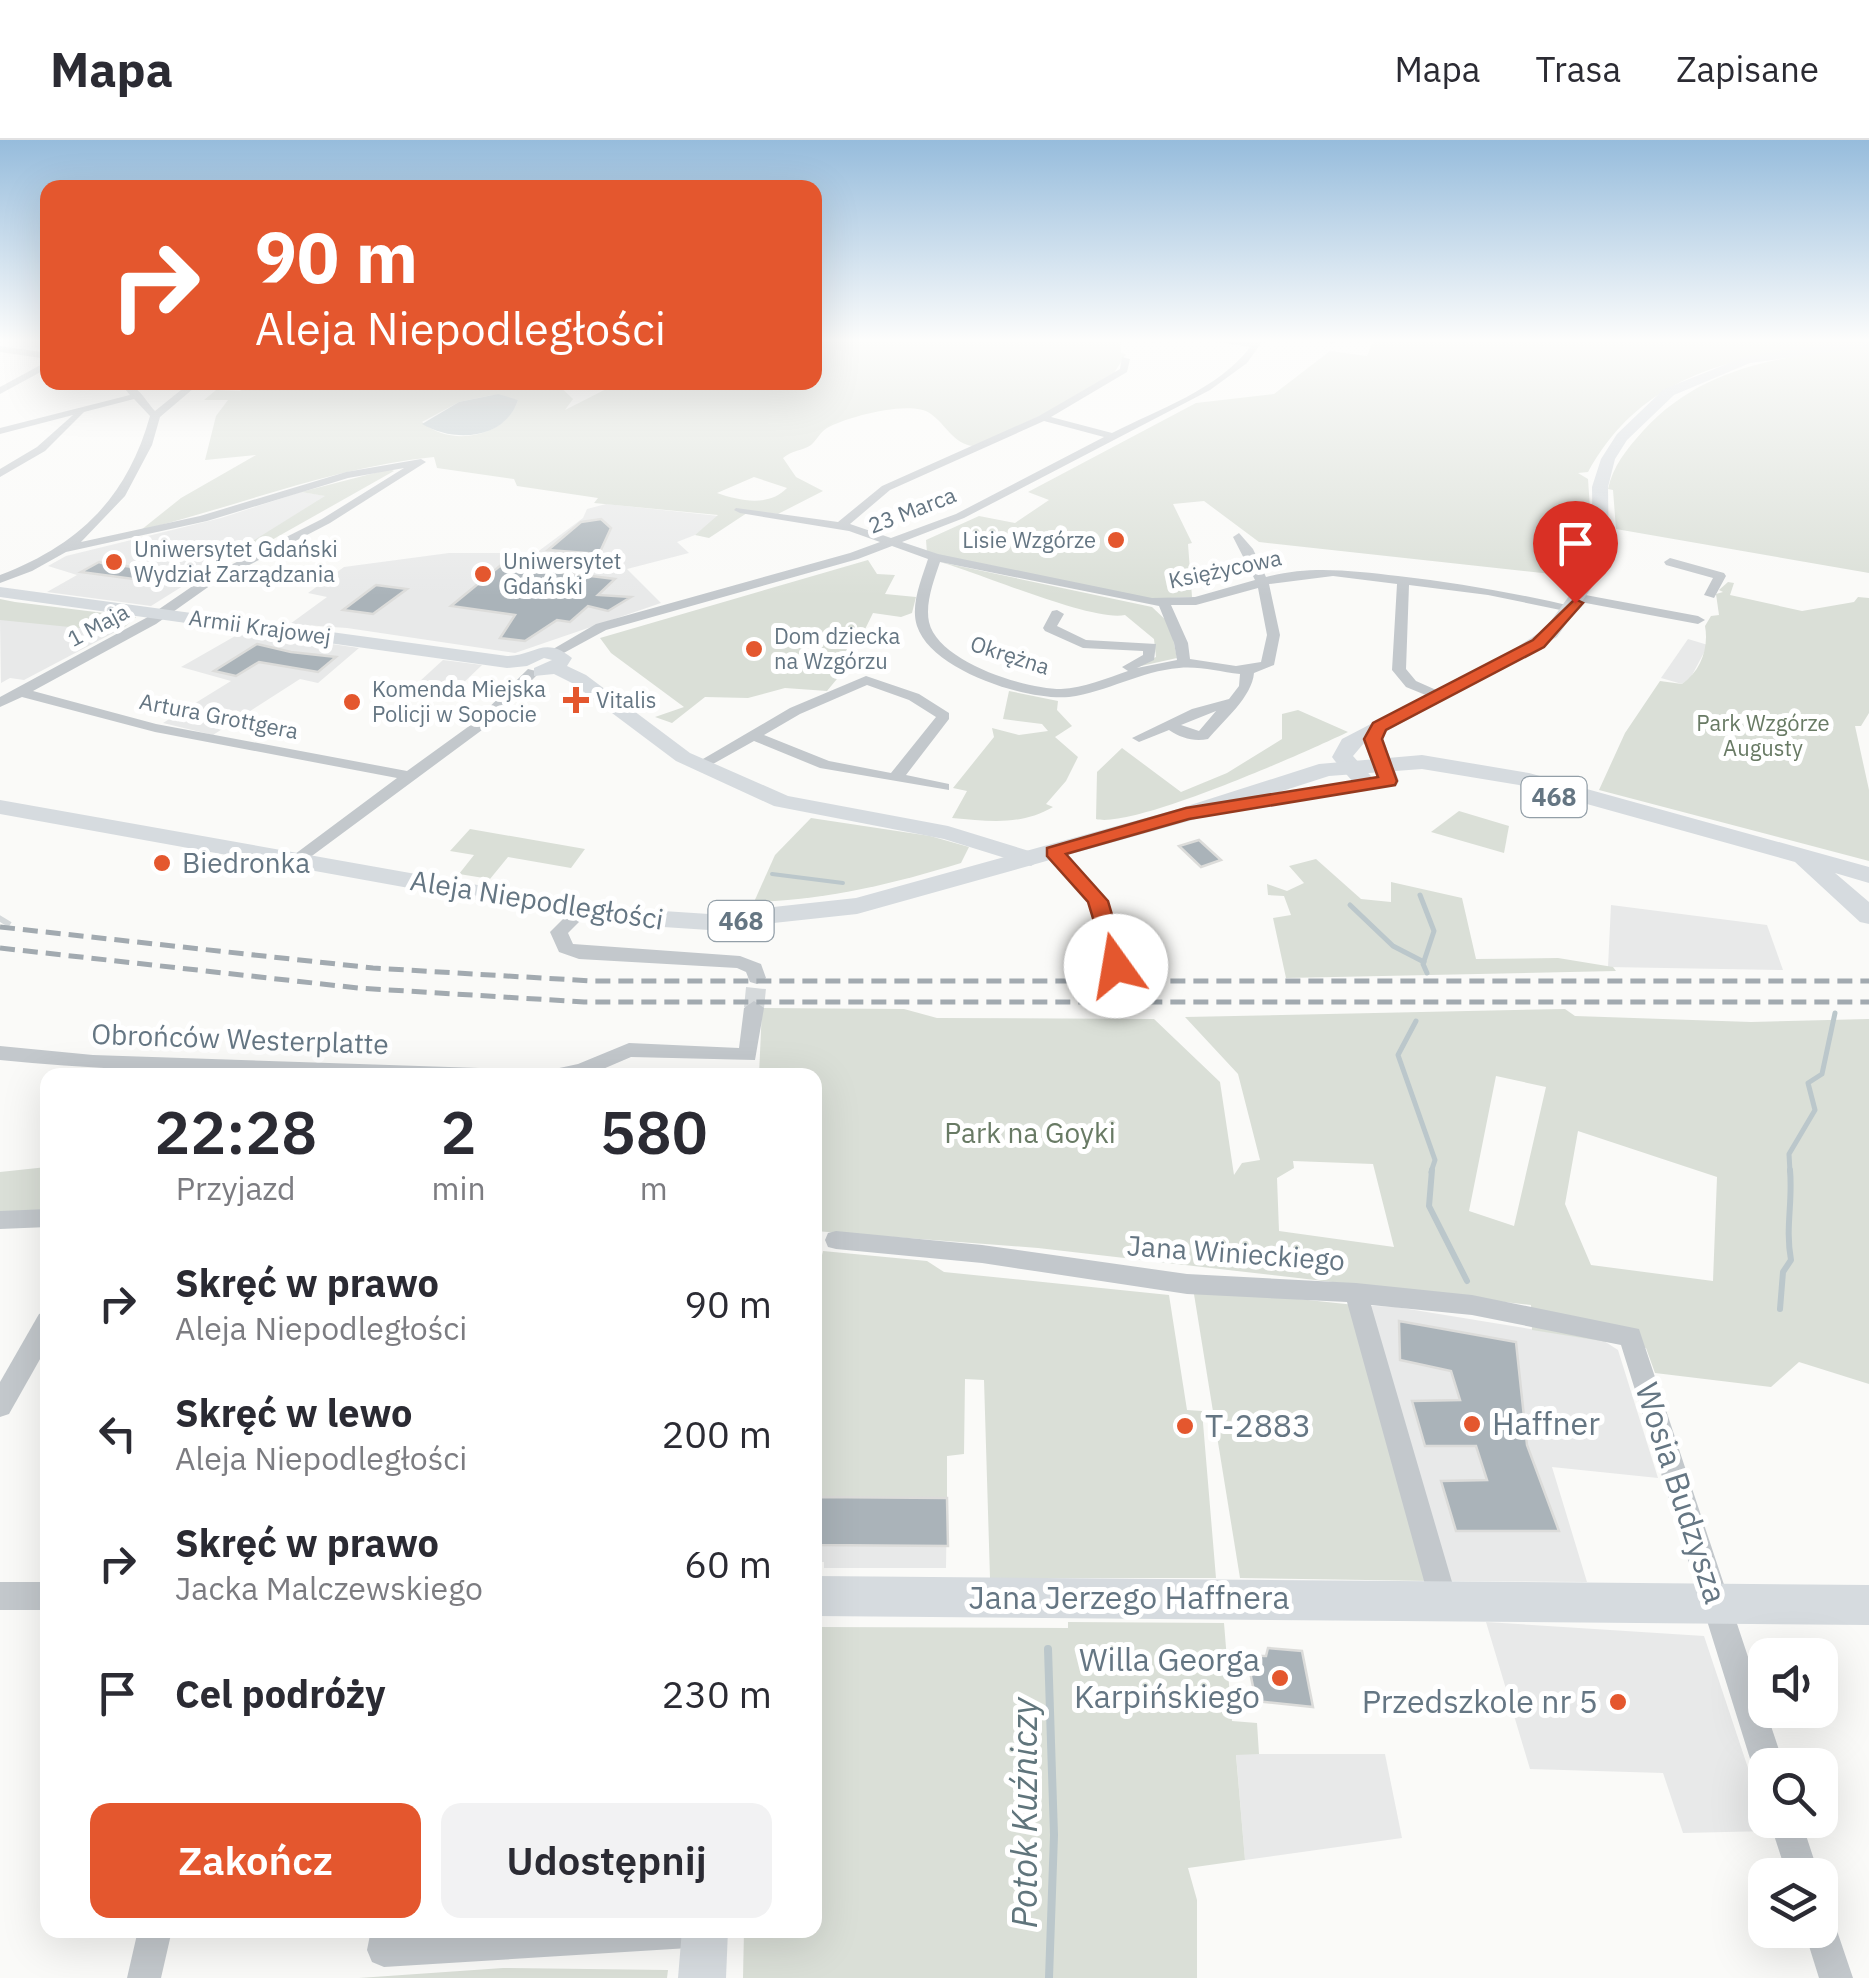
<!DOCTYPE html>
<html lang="pl">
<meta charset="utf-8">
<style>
:root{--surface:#fff;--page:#f2f2f3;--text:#2b2b33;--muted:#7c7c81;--line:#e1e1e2;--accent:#e4572e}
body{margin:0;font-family:"IBM Plex Sans",sans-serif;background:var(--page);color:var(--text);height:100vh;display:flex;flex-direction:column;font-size:38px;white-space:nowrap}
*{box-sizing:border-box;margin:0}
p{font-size:32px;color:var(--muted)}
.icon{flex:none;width:55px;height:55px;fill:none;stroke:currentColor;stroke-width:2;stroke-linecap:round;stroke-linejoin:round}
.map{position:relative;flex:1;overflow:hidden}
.drawer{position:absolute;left:40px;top:928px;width:782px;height:870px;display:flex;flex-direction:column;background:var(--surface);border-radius:20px;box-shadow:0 10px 40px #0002}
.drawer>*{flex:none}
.hud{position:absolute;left:40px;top:40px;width:782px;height:210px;border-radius:20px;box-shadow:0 10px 40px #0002;background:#e4572e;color:#fff;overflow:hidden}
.controls{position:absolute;left:1748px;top:1498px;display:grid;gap:20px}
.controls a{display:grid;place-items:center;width:90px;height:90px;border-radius:20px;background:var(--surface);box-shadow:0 10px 40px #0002;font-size:50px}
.pin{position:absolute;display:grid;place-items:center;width:85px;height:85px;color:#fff;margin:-102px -42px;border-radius:50% 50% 50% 0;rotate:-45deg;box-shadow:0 0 10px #0007}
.pin .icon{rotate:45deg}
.me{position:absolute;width:110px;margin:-55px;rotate:347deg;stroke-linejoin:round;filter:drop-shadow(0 0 8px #0008)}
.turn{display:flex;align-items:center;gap:35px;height:210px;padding:0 50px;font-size:45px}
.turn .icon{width:130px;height:130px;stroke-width:2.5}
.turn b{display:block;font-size:70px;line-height:85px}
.eta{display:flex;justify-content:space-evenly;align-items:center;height:170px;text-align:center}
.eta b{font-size:60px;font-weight:600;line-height:70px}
.button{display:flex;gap:20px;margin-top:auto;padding:20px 50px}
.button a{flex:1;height:115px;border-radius:20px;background:var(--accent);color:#fff;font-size:40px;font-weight:600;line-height:115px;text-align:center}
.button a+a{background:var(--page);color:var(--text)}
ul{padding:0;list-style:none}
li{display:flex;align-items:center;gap:30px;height:130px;padding:0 50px}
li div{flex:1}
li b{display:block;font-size:38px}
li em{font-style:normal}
header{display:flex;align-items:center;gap:60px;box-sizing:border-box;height:140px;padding:0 50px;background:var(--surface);border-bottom:2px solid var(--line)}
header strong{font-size:48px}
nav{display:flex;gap:55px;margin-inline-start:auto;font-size:35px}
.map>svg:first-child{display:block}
.built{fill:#e8e9e9}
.green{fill:#dadfd7;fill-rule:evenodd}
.water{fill:#bbc7cb}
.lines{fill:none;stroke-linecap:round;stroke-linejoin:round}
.stream-far3{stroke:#bbc7cb;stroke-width:4}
.stream-far2{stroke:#bbc7cb;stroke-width:5}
.stream-far1{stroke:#bbc7cb;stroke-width:6}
.stream{stroke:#bbc7cb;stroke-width:8}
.building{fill:#aab3b9;stroke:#dcdcda;stroke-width:2.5}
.street-tunnel{stroke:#d5d9db;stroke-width:20;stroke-dasharray:20 10;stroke-linecap:butt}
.street{fill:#c3c8cc;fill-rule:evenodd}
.secondary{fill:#d6dbdf;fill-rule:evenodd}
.primary{fill:#d6dbdf;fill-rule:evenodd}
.rail{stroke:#a2aab0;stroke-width:5;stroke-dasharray:15 8;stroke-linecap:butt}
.route{fill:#e4572e;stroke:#94391e;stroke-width:2.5}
.poi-dot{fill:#e4572e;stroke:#fff;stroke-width:4}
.labels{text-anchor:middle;stroke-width:10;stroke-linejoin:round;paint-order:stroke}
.far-street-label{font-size:22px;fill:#657683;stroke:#fff}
.far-poi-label{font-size:22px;fill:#657683;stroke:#fff;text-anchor:start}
.far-park-label{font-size:22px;fill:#687a64;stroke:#fff}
.shield{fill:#fff;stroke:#939fa8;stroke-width:2.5}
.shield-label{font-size:25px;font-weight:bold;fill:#657683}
.poi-label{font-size:28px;fill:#657683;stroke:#fff;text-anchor:start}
.street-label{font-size:28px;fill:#657683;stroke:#fff}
.park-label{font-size:28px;fill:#687a64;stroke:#fff}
.near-poi-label{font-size:32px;fill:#657683;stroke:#fff;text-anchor:start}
.near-street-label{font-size:32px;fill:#657683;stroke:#fff}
.near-water-label{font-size:35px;font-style:italic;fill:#60757c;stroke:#fff}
</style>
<header>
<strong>Mapa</strong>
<nav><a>Mapa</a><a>Trasa</a><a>Zapisane</a></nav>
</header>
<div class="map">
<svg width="1869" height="1838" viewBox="0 0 1869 1838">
<rect width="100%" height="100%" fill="#fafaf8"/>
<g class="built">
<path d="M301 352 327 356 151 466 47 452 77 435 48 426 66 416 221 378Z"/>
<path d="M606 364 719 376 695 395 677 402 689 413 627 429 661 463 515 513 347 488 290 484 327 457 308 453 344 427 449 413H536L583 378 587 369Z"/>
<path d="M0 480 9 479 115 492 24 540 10 538 1 543Z"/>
<path d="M244 491 359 508 318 543 300 539 213 595 163 583 231 541 181 527Z"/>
<path d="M1688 499 1708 505 1691 537 1682 544 1661 538Z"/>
<path d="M443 520 482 525 459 547 419 542Z"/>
<path d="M1611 765 1767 785 1783 830 1608 827Z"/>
<path d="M1355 1165 1396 1167 1604 1201 1618 1210 1658 1338 1552 1327 1587 1442 1430 1441Z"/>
<path d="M815 1357 947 1358 946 1428H824V1422H815Z"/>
<path d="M1486 1482 1704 1496 1769 1691 1683 1693 1663 1633 1530 1629Z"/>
<path d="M1236 1614H1385L1402 1698 1245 1720Z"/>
</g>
<g class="green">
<path d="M815 199H1120L1121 213 1126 214 1114 233 1067 264 973 306C954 304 946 285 931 274 911 259 847 277 827 288 820 292 817 300 811 305 802 311 792 310 783 318L796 337 823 351 778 374 750 371 709 398 695 395 718 375 594 363 598 358 517 346 514 339 437 328 434 317C333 327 239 366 141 390L181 358 256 315 205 320 216 276 228 260H204L216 250 240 251 251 243H556L573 259 565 270 618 243 815 242ZM492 255 518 260C506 297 451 308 422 282L459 262ZM754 337 787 348C769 367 740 361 717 353Z"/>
<path d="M1374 199H1838L1849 203C1742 215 1645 229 1588 332L1578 333 1588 339C1590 372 1595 406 1579 437L1259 402 1204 361 1173 364 1192 403 1188 404 1192 457 1147 459 927 413 926 400 979 376 1015 383 1049 360 1028 352 1196 263 1274 254 1330 211 1367 216Z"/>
<path d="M1869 206V433L1616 389 1613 350 1608 349C1613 326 1626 310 1643 291 1704 224 1784 217 1869 206Z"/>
<path d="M390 329 394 331 247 414 235 412 325 356 301 352Z"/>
<path d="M868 420 877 434 895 435 885 454 916 457 912 473 901 477 873 473 846 528 827 551 785 548 748 558 705 557 672 583 655 577 684 567 611 513 600 498Z"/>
<path d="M940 422 1152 467 1170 484 1177 518 1132 528 1156 517 1154 499 1125 475C1092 482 980 433 940 422Z"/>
<path d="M1728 442 1734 443 1730 455 1802 471 1854 462 1858 457 1869 458V573L1861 586H1855L1869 650V721L1599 650 1625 593 1660 541 1682 544C1701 531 1709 508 1705 486L1711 476 1719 475 1716 454 1723 452 1719 450Z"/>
<path d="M0 459 15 462 136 477 119 492 0 480Z"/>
<path d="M1009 551 1058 561 1057 570 1072 586 1055 597 1078 617 1066 641 1046 664 1053 667C1020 686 989 681 952 678L967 651 953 648 994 597 992 588 1019 595 1048 591 1042 584 1003 579Z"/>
<path d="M1298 570 1348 592C1306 612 1134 689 1096 679L1097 632 1122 608 1181 652 1227 633 1282 599V574Z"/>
<path d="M1459 671 1509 686 1504 713 1431 692Z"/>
<path d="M811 678 930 696 969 707 961 723C893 744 826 760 754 762L775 715Z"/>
<path d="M470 689 585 709 571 728 508 717 490 739 459 734 474 715 450 711Z"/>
<path d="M1316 719 1361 759 1391 762V742L1462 758 1476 819 1558 818 1613 827 1616 831 1286 838 1273 778 1291 775 1284 756 1268 755 1267 744 1287 751 1304 743 1289 726Z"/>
<path d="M762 868 904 869 937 878 1154 879 1220 942 1234 1035 1242 1023 1260 1020 1238 934 1185 877 1565 869 1575 876 1751 882 1869 879V1244L1799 1222 1771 1247 1655 1233 1646 1208 1532 1190 1531 1165 1038 1108 815 1091V935H759ZM1496 936 1546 947 1514 1086 1469 1071ZM1578 991 1717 1037 1713 1141 1591 1125 1565 1064ZM1293 1021 1373 1024 1394 1107 1279 1091 1277 1038 1294 1028Z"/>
<path d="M47 1027V1070L0 1073V1032Z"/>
<path d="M823 1111 927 1121 944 1132 1169 1155 1187 1270 1202 1271 1216 1438H990L984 1240 965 1239 964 1314 947 1316V1358L815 1357V1144Z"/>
<path d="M1193 1148 1355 1165 1430 1441 1240 1438Z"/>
<path d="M1068 1482 1224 1483 1232 1581 1257 1583 1259 1614 1236 1615 1245 1720 1188 1728 1197 1760V1838H743L744 1790H815V1487L1068 1488Z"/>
<path d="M503 1828 668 1830 667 1838H359Z"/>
</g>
<path class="water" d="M498 254 518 260C505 300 454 303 422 284L459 262Z"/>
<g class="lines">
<path class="stream-far3" d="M772 734 843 743"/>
<g class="stream-far2">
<path d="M1420 755 1434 791 1423 824 1427 833"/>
<path d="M1350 765 1393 806 1424 822"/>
<path d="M1416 881 1398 915 1435 1020 1431 1032"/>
<path d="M1790 1032 1789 1014 1815 970 1808 943 1822 934 1835 873"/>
</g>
<g class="stream-far1">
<path d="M1432 1030 1429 1066 1467 1141"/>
<path d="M1780 1169 1783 1132 1791 1120C1785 1088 1793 1062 1790 1030"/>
</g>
<path class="stream" d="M1048 1509 1054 1695 1049 1838"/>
</g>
<g class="building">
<path d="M601 379 611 388 599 414 548 410 581 382Z"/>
<path d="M99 422 102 423 172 432 156 442 81 432Z"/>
<path d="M501 425 615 439 598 455 631 457 608 471 588 466 570 482 557 480 525 501 500 498 515 475 451 466Z"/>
<path d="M376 445 407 449 373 474 343 470Z"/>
<path d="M257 504 291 512 336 517 318 532 259 522 236 536 214 531Z"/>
<path d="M1199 700 1221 720 1201 727 1179 706Z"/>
<path d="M1399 1181 1516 1202 1527 1305 1559 1391H1456L1441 1341 1487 1340 1476 1306H1425L1412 1261 1460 1260 1451 1231 1400 1220Z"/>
<path d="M815 1357 947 1358 948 1406 815 1405Z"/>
<path d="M1268 1508 1302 1511 1313 1567 1256 1561 1250 1532H1260L1258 1516H1266Z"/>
</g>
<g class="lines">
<g class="street-tunnel">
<path d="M0 782 3 777"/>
<path d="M754 868 757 838"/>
</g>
<g class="street">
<path d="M1150 199H1165L1153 203Z"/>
<path d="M1201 199 1253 202 1256 199H1264L1247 223 1210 250 964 378 902 402 938 414 1152 458 1195 457 1255 440 1233 397 1239 393 1253 409 1266 437C1311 425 1353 431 1398 436 1458 443 1516 453 1575 467V473L1488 455 1409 445 1406 529 1416 541 1443 553V559L1438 560 1406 547 1392 530 1397 444 1333 436 1269 444 1280 495 1274 525 1254 533C1252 557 1224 580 1208 599 1194 602 1181 598 1169 590L1139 602 1132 598 1192 569 1229 559 1239 546 1240 534C1219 532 1200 526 1179 528 1141 531 1107 552 1069 557 1026 561 931 530 917 486 910 465 922 438 928 419L892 406 858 419 606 490 560 515 548 512 596 484 850 413 880 402 849 391 740 373 734 370 736 368 838 382 882 346 1039 276 1120 229 1122 217 1130 219 1127 232 1051 277 1112 293C1157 270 1219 249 1250 207ZM1044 281 1104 297 956 374 891 398 850 384 890 350ZM940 422 1159 466 1174 503 1177 520 1137 528 1154 520 1156 504 1086 500 1057 486 1064 474 1057 470 1052 471 1043 488 1045 491 1083 508 1143 511V515L1122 527 1128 531C1107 538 1084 548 1061 549 1025 549 938 522 929 482 925 463 934 440 940 422ZM1258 448 1267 495 1261 522 1236 526 1190 519 1188 503 1171 465H1196ZM1216 571 1199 591 1181 585Z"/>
<path d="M1330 199H1340L1332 204 1328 201Z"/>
<path d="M0 206 48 213V219L0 212Z"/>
<path d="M48 221V228L0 254V247Z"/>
<path d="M119 242C137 242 144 259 155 271L191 242H201L160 277 152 305 125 356 81 402 200 376 346 332 421 319 426 322 330 383 211 445 156 484 33 551 156 584 407 631 472 584 528 529 540 532 482 590 301 724 295 725 287 720 397 638 155 592 22 557 0 567V557L146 478 203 439 322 379 404 328 348 338 207 381 66 412 32 431 0 443V435C79 405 127 358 150 276L134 259 84 272 45 311 0 337V329L37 307 73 275 0 294V288L130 255Z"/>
<path d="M1670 418 1724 433 1726 436 1714 458 1704 455 1713 438 1666 425 1664 422Z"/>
<path d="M1580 454 1698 476 1705 480 1698 484 1575 461 1574 458Z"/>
<path d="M866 536 919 554 949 573V579L906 635 949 644V650L820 628 754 601 704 629 699 631 691 626 790 568ZM867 545 909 560 936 577 891 633 829 621 764 595 800 574Z"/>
<path d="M1054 707 1060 708 1107 761 1125 826 1123 830 1116 832 1107 826 1090 762 1046 712Z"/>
<path d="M581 765 590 771 568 793 573 804 740 816 761 824 766 838 757 844 750 842 746 832 737 828 579 819 559 812 550 792 575 767Z"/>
<path d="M754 861 764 868 755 920 631 917 589 935H547L550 930 578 924 629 903 739 908 744 868Z"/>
<path d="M0 906 93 915 479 928 489 935C326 935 163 936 0 920Z"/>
<path d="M48 1069V1087L0 1089V1071Z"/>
<path d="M836 1091 982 1105 1187 1134 1356 1143 1472 1155 1639 1189 1784 1625H1765V1639L1757 1636 1752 1625 1621 1205 1472 1175 1371 1165 1457 1459 1453 1469 1443 1473 1433 1469 1429 1459 1347 1162 1187 1154 982 1123 836 1109 828 1107 825 1100 828 1093Z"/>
<path d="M48 1171V1205L9 1274 0 1277V1242L39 1174Z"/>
<rect x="0" y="1442" width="48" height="28"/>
<path d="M1769 1680H1801L1819 1735H1787Z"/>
<path d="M1820 1771 1832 1776 1853 1838H1819L1804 1790H1820Z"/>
<path d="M138 1790H172L161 1838H127Z"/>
<path d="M371 1790 405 1792 722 1790 717 1802 705 1807 384 1827 372 1822 367 1810Z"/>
</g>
<g class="secondary">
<path d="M1869 199V207L1750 223 1674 255 1627 300 1615 319 1608 347 1609 423 1557 497 1387 591 1383 599 1399 641 1396 646H1380L1364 603 1353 616 1378 644 1375 649H1359L1335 621 1332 617 1342 599 1511 511 1545 489 1593 423 1592 347 1601 319 1617 294 1664 249 1747 216Z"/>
<path d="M0 447 507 516C535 516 544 495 572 518L567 526 586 535 690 613 788 656 948 686 1039 714 1043 719 1031 726 944 699 774 666 676 621 572 543 554 534 534 536V528L552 520 544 518 527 526 507 528 0 457Z"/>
<path d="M815 1436 1869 1445V1485L815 1476Z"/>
<path d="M682 1790H728L726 1838H678Z"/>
</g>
<path class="primary" d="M1422 615 1529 633 1869 727V743L1835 733 1869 762V784L1860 782 1795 722 1519 645 1422 629 1329 636 1196 679 857 774 709 790 602 783 0 674V660L602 767 709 774 856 758 1178 669 1319 624Z"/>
<g class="rail">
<path d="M0 787 373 828 592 841H1869"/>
<path d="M0 808 358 848 584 862H1869"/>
</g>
</g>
<linearGradient id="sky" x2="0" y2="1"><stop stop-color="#96bcdc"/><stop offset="0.44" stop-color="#fdfdfc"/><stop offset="1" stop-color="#fdfdfc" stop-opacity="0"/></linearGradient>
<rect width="1869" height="456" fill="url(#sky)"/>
<path class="route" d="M1575 459 1583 463 1544 507 1386 590 1382 599 1397 641 1395 645 1189 679 1066 714 1108 761 1127 826 1116 833 1109 831 1088 762 1047 716V708L1186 668 1378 637 1364 599 1373 583 1533 500Z"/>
<g class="poi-dot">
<circle cx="1116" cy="400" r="10"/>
<circle cx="114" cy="422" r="10"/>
<circle cx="483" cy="434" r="10"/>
<circle cx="754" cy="509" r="10"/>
<path d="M571 545h10v10h10v10h-10v10h-10v-10h-10v-10h10z"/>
<circle cx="352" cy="562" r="10"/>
<circle cx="162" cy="723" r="10"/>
<circle cx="1472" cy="1284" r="10"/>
<circle cx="1185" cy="1286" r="10"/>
<circle cx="1280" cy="1538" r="10"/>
<circle cx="1618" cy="1562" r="10"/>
</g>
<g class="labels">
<g class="far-street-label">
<text transform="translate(912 370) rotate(-21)" y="8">23 Marca</text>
<text transform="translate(1225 429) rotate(-12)" y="8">Księżycowa</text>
<text transform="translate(98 485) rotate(-28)" y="8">1 Maja</text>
<text transform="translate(260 487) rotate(8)" y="8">Armii Krajowej</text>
<text transform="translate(1010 515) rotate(18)" y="8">Okrężna</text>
<text transform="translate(219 576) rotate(11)" y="8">Artura Grottgera</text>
</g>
<g class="far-poi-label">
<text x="1096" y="408" text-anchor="end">Lisie Wzgórze</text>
<text x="134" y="417">Uniwersytet Gdański<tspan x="134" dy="25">Wydział Zarządzania</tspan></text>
<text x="503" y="429">Uniwersytet<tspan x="503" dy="25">Gdański</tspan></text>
<text x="774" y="504">Dom dziecka<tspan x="774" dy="25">na Wzgórzu</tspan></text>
<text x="372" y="557">Komenda Miejska<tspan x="372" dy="25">Policji w Sopocie</tspan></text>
<text x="596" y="568">Vitalis</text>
</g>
<g class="far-park-label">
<text x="1763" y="591">Park Wzgórze<tspan x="1763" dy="25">Augusty</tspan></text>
</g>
<g class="shield">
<rect x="1521.5" y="637" width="65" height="40" rx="8"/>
<rect x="708.5" y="761" width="65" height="40" rx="8"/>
</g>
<g class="shield-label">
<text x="1554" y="666">468</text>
<text x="741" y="790">468</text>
</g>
<g class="poi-label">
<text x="182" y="733">Biedronka</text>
</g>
<g class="street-label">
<text transform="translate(537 760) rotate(9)" y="10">Aleja Niepodległości</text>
<text transform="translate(240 899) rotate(2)" y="10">Obrońców Westerplatte</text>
<text transform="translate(1236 1113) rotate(4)" y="10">Jana Winieckiego</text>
</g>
<g class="park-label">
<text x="1030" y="1003">Park na Goyki</text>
</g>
<g class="near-poi-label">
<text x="1492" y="1295">Haffner</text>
<text x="1205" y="1297">T-2883</text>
<text x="1260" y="1531" text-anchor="end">Willa Georga<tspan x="1260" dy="37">Karpińskiego</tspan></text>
<text x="1598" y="1573" text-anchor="end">Przedszkole nr 5</text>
</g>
<g class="near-street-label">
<text transform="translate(1681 1353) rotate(72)" y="11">Wosia Budzysza</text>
<text x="1129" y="1469">Jana Jerzego Haffnera</text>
</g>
<g class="near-water-label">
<text transform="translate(1025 1673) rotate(-90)" y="12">Potok Kuźniczy</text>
</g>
</g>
</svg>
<div class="controls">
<a><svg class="icon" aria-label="sound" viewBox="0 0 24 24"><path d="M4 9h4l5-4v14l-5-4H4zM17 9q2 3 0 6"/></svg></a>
<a><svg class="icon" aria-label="search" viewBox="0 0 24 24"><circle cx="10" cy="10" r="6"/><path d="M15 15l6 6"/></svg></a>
<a><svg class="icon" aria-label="layers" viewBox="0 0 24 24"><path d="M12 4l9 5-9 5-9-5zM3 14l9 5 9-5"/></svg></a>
</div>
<div class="pin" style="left:1575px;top:463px;background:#d93025"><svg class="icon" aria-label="arrive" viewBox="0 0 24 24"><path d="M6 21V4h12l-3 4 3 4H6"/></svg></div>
<svg class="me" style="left:1116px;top:826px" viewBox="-20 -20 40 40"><circle r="19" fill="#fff"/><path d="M0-13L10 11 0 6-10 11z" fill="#e4572e"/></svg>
<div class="hud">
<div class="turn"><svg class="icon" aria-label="right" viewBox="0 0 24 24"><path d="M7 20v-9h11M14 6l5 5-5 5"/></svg><div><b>90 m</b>Aleja Niepodległości</div></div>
</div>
<section class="drawer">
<div class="eta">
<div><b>22:28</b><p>Przyjazd</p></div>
<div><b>2</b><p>min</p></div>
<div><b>580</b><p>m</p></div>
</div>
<ul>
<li><svg class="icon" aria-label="right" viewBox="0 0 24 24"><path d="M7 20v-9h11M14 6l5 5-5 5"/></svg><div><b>Skręć w prawo</b><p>Aleja Niepodległości</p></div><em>90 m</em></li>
<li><svg class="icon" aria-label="left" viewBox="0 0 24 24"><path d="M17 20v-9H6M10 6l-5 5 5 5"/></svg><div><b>Skręć w lewo</b><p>Aleja Niepodległości</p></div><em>200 m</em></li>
<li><svg class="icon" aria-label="right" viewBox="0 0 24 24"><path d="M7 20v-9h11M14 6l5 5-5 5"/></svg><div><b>Skręć w prawo</b><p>Jacka Malczewskiego</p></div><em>60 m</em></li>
<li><svg class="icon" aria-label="arrive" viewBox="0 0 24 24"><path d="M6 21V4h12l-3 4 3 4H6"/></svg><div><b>Cel podróży</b></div><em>230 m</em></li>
</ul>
<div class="button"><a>Zakończ</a><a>Udostępnij</a></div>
</section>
</div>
